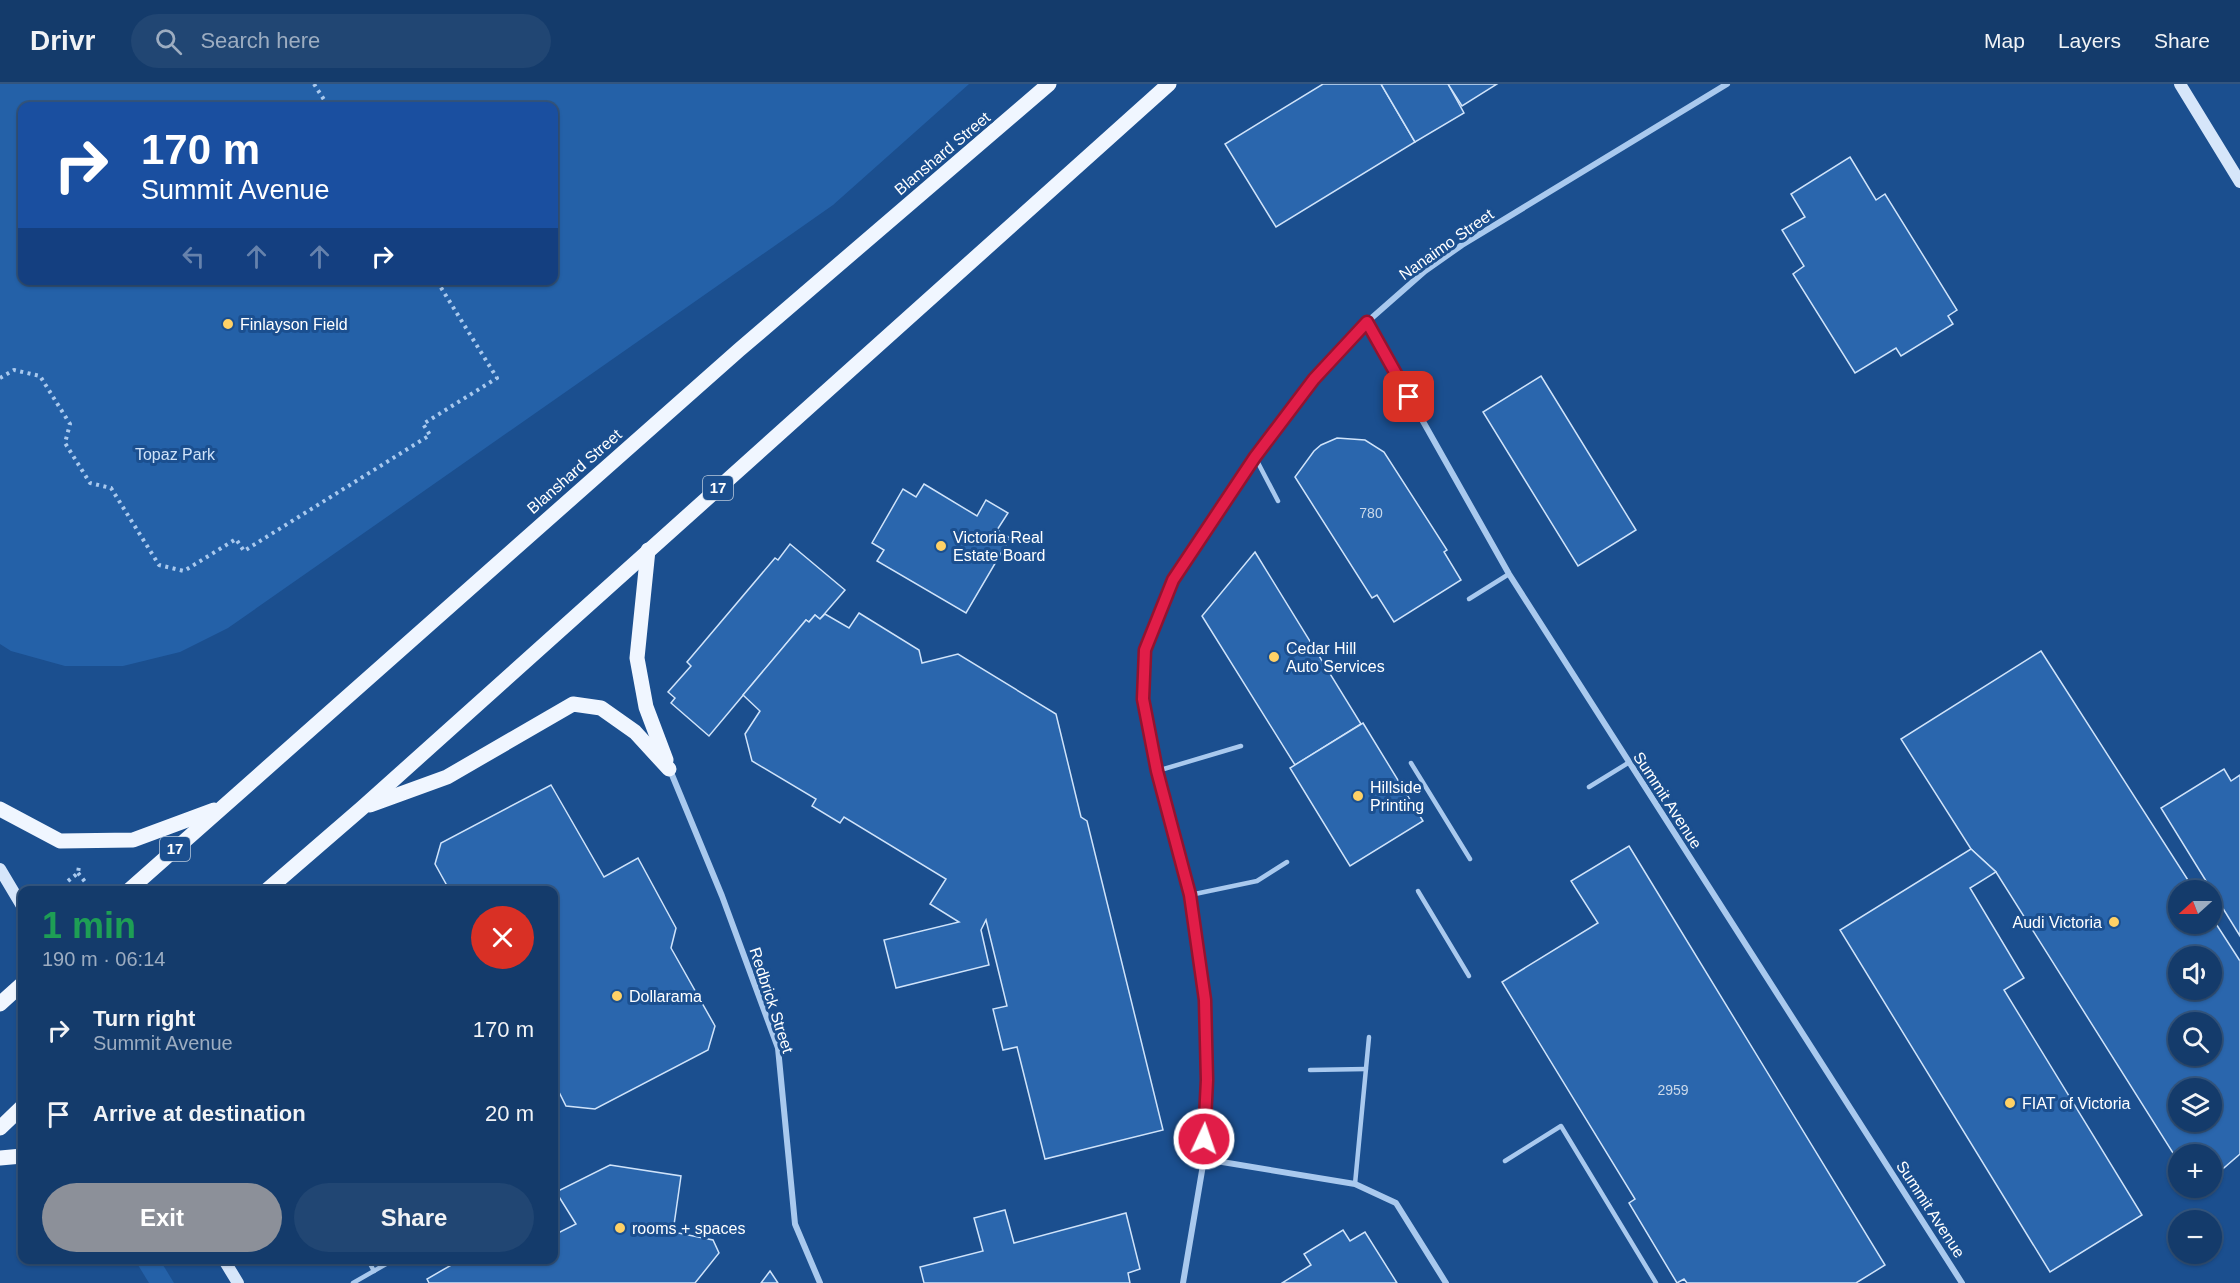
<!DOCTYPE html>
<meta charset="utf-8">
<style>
:root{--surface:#143b6b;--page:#214673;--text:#f1f3f6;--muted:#9dadc1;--line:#33557e;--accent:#8c9099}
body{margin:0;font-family:Helvetica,sans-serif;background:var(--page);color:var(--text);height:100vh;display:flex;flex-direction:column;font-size:22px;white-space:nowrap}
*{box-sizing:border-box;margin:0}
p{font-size:20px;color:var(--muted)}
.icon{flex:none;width:33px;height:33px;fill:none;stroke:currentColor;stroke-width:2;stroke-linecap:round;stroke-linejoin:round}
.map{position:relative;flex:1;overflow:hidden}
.drawer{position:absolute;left:18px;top:802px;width:540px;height:378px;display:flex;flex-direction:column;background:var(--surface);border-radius:12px;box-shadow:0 2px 4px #0004,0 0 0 2px var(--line)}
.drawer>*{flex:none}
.banner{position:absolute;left:18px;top:18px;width:540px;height:183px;border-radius:12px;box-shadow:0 2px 4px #0004,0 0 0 2px var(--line);background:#1a4fa0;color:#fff;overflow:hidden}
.needle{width:39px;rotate:249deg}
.tools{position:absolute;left:2168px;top:796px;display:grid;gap:12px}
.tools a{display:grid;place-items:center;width:54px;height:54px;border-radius:50%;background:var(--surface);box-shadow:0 2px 4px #0004,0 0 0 2px var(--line);font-size:30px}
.pin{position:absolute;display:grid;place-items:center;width:51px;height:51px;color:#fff;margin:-26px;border-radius:12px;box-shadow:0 3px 9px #0006}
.me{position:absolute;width:66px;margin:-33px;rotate:3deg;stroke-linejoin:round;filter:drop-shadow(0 0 4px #0008)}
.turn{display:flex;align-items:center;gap:21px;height:126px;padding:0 24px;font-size:27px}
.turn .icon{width:78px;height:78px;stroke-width:2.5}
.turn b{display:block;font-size:42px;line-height:51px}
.lanes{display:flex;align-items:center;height:57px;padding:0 24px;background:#0003;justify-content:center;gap:30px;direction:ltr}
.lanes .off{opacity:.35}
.round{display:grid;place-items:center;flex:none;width:63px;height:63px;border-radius:32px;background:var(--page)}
.headline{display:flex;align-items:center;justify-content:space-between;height:102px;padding:0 24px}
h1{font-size:36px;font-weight:700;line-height:45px;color:#1e9e55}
.cta{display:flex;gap:12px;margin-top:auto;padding:12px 24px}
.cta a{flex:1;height:69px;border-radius:36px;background:var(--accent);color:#fff;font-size:24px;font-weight:700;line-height:69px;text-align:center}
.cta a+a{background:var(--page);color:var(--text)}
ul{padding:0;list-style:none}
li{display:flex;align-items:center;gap:18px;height:84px;padding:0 24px}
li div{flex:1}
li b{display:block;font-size:22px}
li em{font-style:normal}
header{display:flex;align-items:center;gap:36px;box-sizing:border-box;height:84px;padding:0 30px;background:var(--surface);border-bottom:2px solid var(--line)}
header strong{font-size:28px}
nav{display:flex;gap:33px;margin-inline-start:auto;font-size:21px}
.search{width:420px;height:54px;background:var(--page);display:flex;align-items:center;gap:15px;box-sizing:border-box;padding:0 21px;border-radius:33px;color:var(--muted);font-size:22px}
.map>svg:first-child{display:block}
.green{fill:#2461a8;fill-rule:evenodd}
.building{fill:#2a66ad;stroke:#cfe3fa;stroke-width:1.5;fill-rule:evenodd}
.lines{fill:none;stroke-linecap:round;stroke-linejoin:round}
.path{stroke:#a9c9ee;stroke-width:4;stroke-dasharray:3 4.5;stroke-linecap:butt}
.lane{stroke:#a9c9ee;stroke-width:4.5}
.street{stroke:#a9c9ee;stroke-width:6}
.secondary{stroke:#d6e6fa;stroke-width:12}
.primary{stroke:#f0f6ff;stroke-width:15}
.route-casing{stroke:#92132f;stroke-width:15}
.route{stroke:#e11d48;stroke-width:10}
.poi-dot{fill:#ffd166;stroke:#1b4f8f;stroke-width:2}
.labels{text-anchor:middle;stroke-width:6;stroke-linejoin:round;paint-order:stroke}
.number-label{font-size:14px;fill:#cad9ea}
.shield{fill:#1b4f8f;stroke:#bbcadd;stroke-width:1.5}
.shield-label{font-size:15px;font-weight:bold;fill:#fff}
.street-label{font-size:16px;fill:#fff;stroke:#1b4f8f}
.poi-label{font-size:16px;fill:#fff;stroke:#1b4f8f;text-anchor:start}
.park-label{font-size:16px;fill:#cfe3fa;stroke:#1b4f8f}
</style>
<header>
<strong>Drivr</strong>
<div class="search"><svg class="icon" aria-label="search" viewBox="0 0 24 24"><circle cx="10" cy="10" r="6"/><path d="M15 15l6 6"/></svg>Search here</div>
<nav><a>Map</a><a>Layers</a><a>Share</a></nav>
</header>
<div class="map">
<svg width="2240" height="1199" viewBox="0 0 2240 1199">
<rect width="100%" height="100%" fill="#1b4f8f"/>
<g class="green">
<path d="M0 0H969L833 121 228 544 180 568 123 582H65L11 567 0 560ZM22 22H554V196H22Z"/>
<path d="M135 1176H160L174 1199H149Z"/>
</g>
<g class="building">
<path d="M1323 0H1381L1415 58 1276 143 1225 60Z"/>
<path d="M1381 0H1448L1464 29 1415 58Z"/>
<path d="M1448 0H1497L1462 22Z"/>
<path d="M1850 73 1876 116 1885 110 1957 226 1948 232 1953 240 1901 272 1896 264 1855 289 1793 190 1804 182 1782 146 1805 133 1791 110Z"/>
<path d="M1541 292 1636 446 1578 482 1483 328Z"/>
<path d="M1337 354 1365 356 1384 368 1447 466 1444 468 1461 496 1394 538 1377 511 1372 514 1295 393 1314 367 1321 361Z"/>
<path d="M924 400 977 432 986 416 1008 429 997 446 1010 454 966 529 877 477 884 466 872 459 903 405 916 413Z"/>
<path d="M790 460 845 506 820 535 815 531 809 538 806 536 709 652 671 619 675 614 668 608 691 582 687 578 775 474 778 476Z"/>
<path d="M1255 468 1361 640 1295 681 1202 532Z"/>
<path d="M859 529 919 566 922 579 958 570 1056 630 1081 733 1087 737 1163 1046 1045 1075 1017 963 1003 966 993 925 1007 922 986 836 981 846 989 881 896 904 884 856 959 838 930 820 946 795 844 733 840 739 812 722 816 715 752 677 745 650 760 627 743 611 806 536 809 538 815 531 820 535 825 530 849 544Z"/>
<path d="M2041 567 2195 807H2178V840H2211V832L2240 877V1070L2211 1095V1071H2178V1077L1996 788 1971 765 1901 655ZM2178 873H2211V906H2178ZM2178 939H2211V972H2178ZM2178 1005H2211V1038H2178Z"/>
<path d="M1363 639 1423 737 1350 782 1290 684Z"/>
<path d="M2224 685 2231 697 2240 691V852L2161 724Z"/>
<path d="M551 701 604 793 638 774 676 844 671 864 715 942 708 966 595 1025 566 1022 554 998V807H450L435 780 441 759Z"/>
<path d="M1629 762 1885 1181 1856 1199H1687L1684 1195 1677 1199 1629 1119 1635 1115 1502 898 1598 839 1571 797Z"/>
<path d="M1971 765 1996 788 1970 804 2024 894 2004 906 2142 1131 2050 1188 1840 846Z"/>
<path d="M610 1081 681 1092 673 1148 713 1156 719 1169 695 1199H429L427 1195 460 1176H554V1151L576 1140 556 1108Z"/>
<path d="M1005 1126 1014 1159 1126 1129 1140 1185 1128 1189 1130 1199H924L920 1183 983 1167 974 1134Z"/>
<path d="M1343 1146 1350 1157 1365 1148 1397 1199H1282L1311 1181 1304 1170Z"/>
<path d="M770 1187 778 1199H761Z"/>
</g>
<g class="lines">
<g class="path">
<path d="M314 0 328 22"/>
<path d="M0 294 14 286 40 292 70 340 65 359 90 399 111 404 159 481 184 487 236 455 244 467 430 351 423 340 497 294 440 202 441 196"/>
<path d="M78 789 86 799"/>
<path d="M68 797 78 789 79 782"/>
</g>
<g class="lane">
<path d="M1255 373 1278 417"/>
<path d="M1469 515 1509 490"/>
<path d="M1411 679 1470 775"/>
<path d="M1157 687 1241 662"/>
<path d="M1589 703 1628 679"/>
<path d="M1418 807 1469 892"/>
<path d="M1190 811 1257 797 1287 778"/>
<path d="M1310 986 1366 985"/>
<path d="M1505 1077 1561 1042 1656 1199"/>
<path d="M1355 1100 1369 953"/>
<path d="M368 1176 374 1187"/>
<path d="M353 1199 393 1176"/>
</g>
<g class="street">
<path d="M1367 238 1509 490 1962 1199"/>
<path d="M670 686 722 812 778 964 795 1140 820 1199"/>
<path d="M1204 1075 1355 1100 1396 1119 1446 1199"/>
<path d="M1183 1199 1204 1075 1207 996 1205 916 1190 811 1157 687 1143 615 1145 566 1173 496 1255 373 1314 295 1367 238 1425 187 1462 161 1727 0"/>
</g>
<g class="secondary">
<path d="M2180 0 2240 98"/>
<path d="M0 785 22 822"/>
<path d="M224 1176 238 1199"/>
</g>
<g class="primary">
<path d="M648 466 637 574 646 623 666 676"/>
<path d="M370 721 447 693 573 620 601 624 635 648 669 685"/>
<path d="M0 725 60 757 133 756 214 726"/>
<path d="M128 807 739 266 1049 0"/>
<path d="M266 807 362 724 1169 0"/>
<path d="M0 920 22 900"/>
<path d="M0 1044 22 1023"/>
<path d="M0 1074 22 1072"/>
</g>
</g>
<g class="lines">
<defs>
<path id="route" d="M1204 1055 1207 996 1205 916 1190 811 1157 687 1143 615 1145 566 1173 496 1255 373 1314 295 1367 238 1409 313"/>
</defs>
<use href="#route" class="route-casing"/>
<use href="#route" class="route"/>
</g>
<g class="poi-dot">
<circle cx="228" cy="240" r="6"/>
<circle cx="941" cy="462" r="6"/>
<circle cx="1274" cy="573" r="6"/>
<circle cx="1358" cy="712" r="6"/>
<circle cx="2114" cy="838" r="6"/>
<circle cx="617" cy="912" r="6"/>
<circle cx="2010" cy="1019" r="6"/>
<circle cx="620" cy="1144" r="6"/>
</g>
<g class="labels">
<g class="number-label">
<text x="1371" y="434">780</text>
<text x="1673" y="1011">2959</text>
</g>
<g class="shield">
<rect x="703" y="392" width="30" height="24" rx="4.5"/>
<rect x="160" y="753" width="30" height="24" rx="4.5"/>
</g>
<g class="shield-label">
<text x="718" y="409">17</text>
<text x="175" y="770">17</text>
</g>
<g class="street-label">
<text transform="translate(942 69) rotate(-40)" y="6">Blanshard Street</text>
<text transform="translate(1446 160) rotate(-35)" y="6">Nanaimo Street</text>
<text transform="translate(574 387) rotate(-41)" y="6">Blanshard Street</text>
<text transform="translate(1668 716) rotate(57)" y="6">Summit Avenue</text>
<text transform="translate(772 916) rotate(72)" y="6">Redbrick Street</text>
<text transform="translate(1931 1125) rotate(57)" y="6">Summit Avenue</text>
</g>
<g class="poi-label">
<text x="240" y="246">Finlayson Field</text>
<text x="953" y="459">Victoria Real<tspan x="953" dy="18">Estate Board</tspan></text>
<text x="1286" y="570">Cedar Hill<tspan x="1286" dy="18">Auto Services</tspan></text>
<text x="1370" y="709">Hillside<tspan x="1370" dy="18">Printing</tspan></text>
<text x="2102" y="844" text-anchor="end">Audi Victoria</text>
<text x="629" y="918">Dollarama</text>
<text x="2022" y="1025">FIAT of Victoria</text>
<text x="632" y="1150">rooms + spaces</text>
</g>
<g class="park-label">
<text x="175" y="376">Topaz Park</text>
</g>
</g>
</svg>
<div class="tools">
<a><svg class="needle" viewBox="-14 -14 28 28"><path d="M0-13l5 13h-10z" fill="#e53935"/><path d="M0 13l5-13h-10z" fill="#9dadc1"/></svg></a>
<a><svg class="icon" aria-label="sound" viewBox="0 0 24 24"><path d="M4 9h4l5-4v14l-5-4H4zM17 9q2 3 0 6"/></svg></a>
<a><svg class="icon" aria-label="search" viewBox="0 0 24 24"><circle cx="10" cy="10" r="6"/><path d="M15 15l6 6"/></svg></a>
<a><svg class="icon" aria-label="layers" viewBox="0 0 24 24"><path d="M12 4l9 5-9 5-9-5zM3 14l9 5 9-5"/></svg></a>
<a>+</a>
<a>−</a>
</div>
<div class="pin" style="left:1409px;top:313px;background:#d93025"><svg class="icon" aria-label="arrive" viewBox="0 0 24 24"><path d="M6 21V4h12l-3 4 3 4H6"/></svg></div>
<svg class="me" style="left:1204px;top:1055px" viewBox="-20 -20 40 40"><circle r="17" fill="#e11d48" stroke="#fff" stroke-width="3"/><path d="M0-11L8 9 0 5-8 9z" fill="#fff"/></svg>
<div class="banner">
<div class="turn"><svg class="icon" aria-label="right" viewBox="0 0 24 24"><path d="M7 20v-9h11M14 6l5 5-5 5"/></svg><div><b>170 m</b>Summit Avenue</div></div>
<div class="lanes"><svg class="icon off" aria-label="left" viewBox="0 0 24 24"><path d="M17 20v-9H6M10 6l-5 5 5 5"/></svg><svg class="icon off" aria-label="ahead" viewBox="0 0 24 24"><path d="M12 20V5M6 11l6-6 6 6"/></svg><svg class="icon off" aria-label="ahead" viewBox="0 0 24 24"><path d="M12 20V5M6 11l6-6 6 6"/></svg><svg class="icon" aria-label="right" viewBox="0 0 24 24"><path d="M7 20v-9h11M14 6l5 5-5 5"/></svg></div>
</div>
<section class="drawer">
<div class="headline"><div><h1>1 min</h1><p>190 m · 06:14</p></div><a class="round" style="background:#d93025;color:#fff"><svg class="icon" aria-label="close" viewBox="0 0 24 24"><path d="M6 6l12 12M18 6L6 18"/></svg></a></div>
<ul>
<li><svg class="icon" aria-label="right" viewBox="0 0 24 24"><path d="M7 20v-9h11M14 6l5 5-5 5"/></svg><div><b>Turn right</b><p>Summit Avenue</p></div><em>170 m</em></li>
<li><svg class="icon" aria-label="arrive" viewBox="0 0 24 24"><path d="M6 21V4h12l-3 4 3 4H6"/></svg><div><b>Arrive at destination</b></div><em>20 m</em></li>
</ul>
<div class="cta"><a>Exit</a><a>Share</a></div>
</section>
</div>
